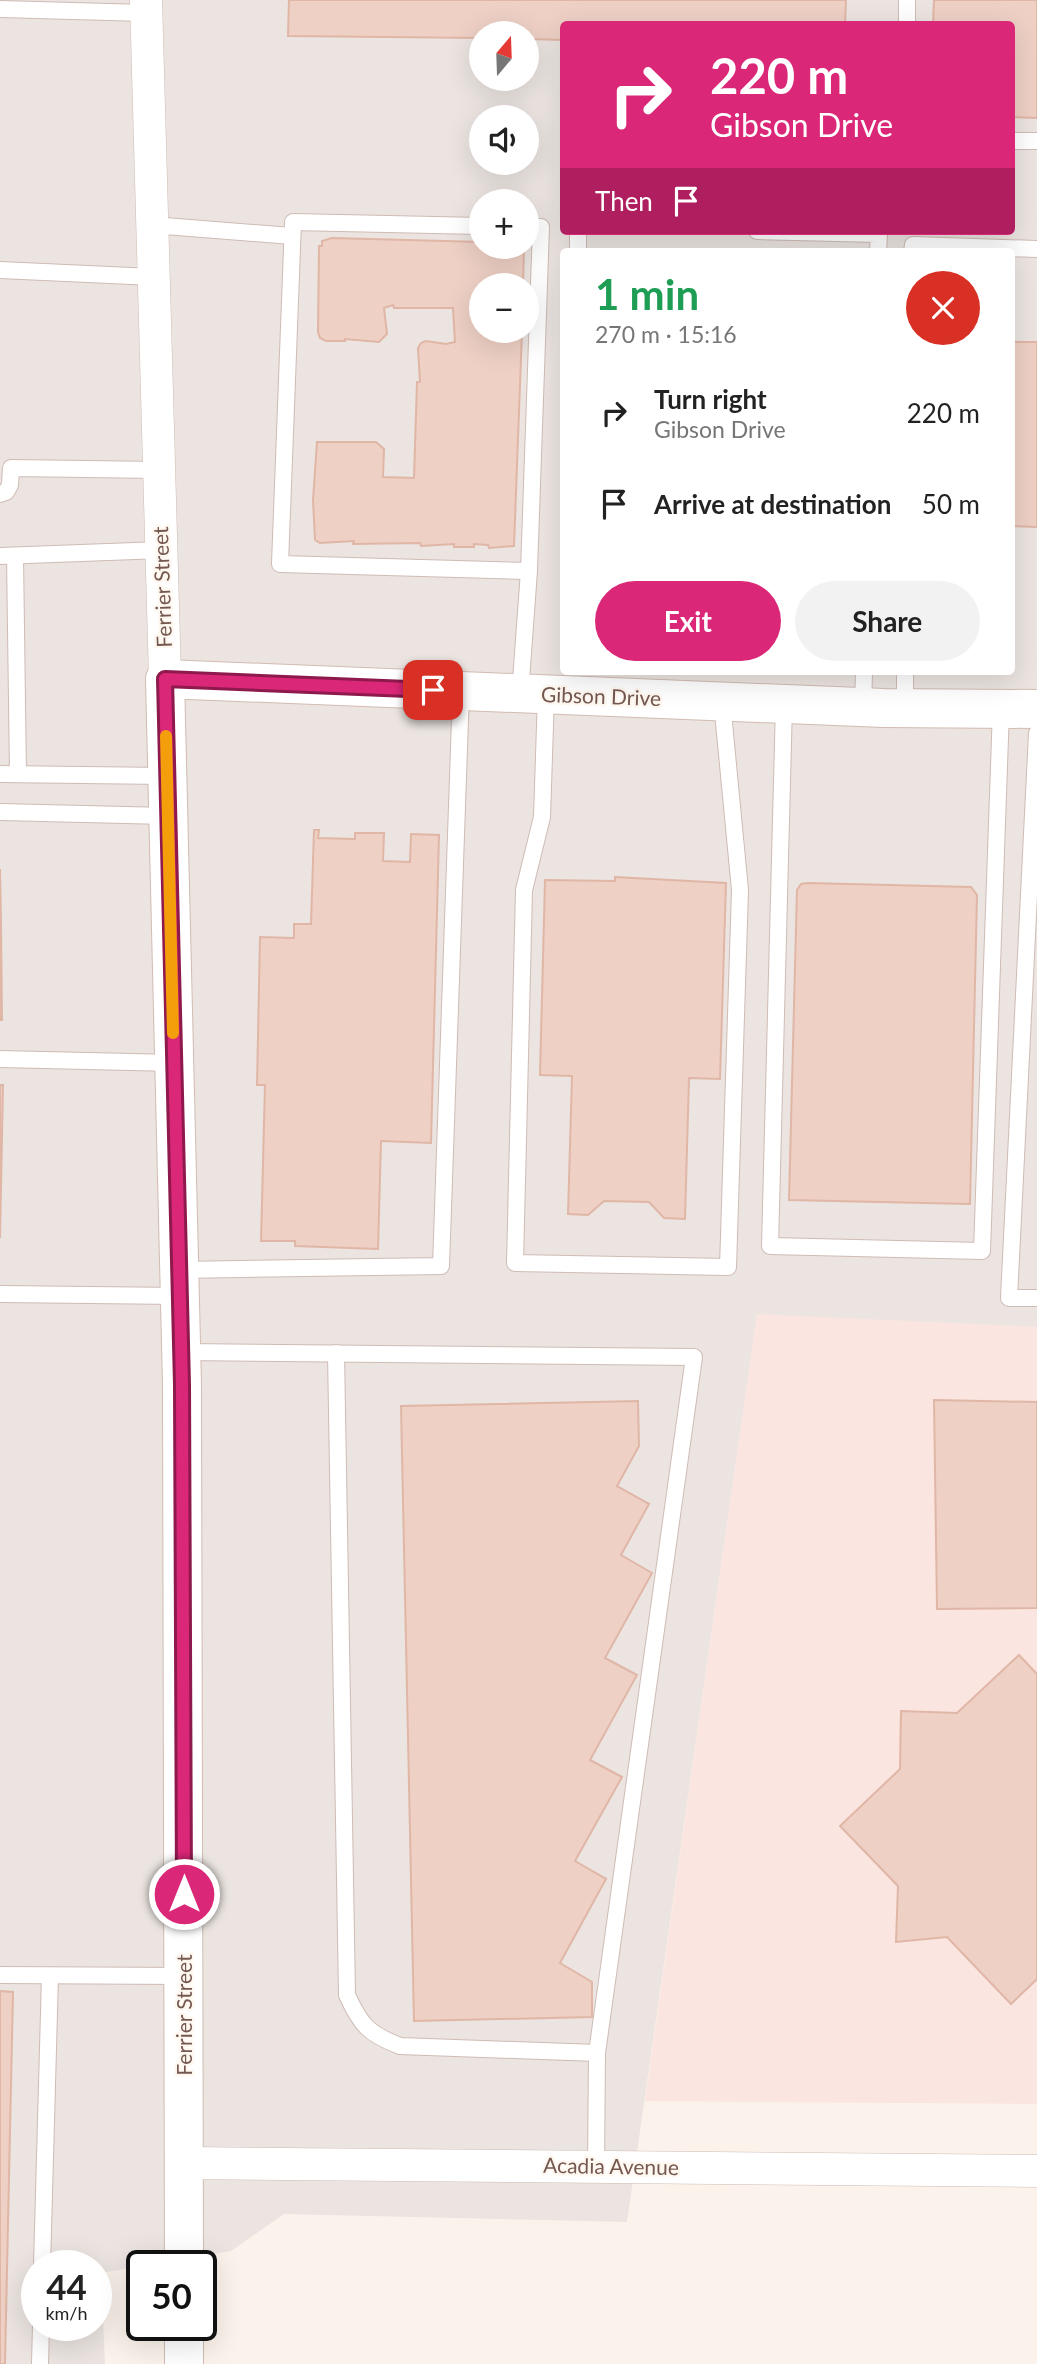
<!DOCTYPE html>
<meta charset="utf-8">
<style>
:root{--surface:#fff;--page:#f2f2f2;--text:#222;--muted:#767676;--accent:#db2777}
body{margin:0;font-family:Lato,sans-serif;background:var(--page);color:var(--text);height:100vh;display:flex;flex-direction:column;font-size:26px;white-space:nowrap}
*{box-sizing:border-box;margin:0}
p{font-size:23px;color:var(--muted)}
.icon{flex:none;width:38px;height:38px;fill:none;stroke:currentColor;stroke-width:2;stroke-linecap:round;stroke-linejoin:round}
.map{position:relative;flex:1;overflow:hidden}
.panel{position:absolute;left:560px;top:248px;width:455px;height:427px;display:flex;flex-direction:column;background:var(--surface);border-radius:7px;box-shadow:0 7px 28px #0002}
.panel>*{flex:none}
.banner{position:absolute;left:560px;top:21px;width:455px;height:214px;border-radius:7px;box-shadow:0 7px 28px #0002;background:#db2777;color:#fff;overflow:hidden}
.needle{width:46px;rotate:19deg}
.fabs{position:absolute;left:469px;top:21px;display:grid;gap:14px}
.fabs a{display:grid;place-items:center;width:70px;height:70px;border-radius:50%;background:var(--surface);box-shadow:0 7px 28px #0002;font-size:35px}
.speed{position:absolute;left:21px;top:2250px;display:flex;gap:14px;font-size:35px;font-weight:700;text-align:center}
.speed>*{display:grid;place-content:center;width:91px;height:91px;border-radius:50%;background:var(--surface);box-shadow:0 7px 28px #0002;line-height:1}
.speed small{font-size:18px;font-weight:400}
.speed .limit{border:4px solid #111;border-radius:10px;background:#fff;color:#111}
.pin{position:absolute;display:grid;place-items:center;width:60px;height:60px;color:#fff;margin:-30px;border-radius:14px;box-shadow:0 4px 10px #0006}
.me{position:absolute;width:77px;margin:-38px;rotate:0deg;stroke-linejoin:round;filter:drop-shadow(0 0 5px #0008)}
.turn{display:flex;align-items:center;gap:24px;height:147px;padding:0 35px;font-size:32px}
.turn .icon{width:91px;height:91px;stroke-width:2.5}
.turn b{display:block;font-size:49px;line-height:60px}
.then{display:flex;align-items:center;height:66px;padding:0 35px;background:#0003;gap:14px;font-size:26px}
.round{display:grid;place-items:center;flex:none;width:74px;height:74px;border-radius:37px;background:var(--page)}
.head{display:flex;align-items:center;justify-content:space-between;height:119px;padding:0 35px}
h1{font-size:42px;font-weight:700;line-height:52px;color:#1e9e55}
.primary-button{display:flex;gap:14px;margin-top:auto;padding:14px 35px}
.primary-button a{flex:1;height:80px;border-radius:42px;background:var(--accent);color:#fff;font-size:28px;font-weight:700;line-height:80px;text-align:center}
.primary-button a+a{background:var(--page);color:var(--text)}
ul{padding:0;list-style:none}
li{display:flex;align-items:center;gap:21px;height:91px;padding:0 35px}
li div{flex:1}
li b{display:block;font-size:26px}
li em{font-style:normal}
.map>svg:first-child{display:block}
.commercial{fill:#fae5e0}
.industrial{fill:#ebe4e0;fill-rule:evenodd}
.building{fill:#eed0c5;stroke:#e0b6a6;stroke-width:2}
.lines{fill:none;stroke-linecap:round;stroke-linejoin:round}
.lane-casing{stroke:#cfbcb4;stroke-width:18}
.street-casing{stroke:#cfbcb4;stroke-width:33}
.secondary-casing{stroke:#d2bcb2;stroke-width:40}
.lane{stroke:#fff;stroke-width:16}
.street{stroke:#fff;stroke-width:32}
.secondary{stroke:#fff;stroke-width:38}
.route-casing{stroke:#8e194d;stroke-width:18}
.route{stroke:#db2777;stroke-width:12}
.slow{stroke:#f59e0b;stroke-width:12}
.labels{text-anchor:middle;stroke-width:5;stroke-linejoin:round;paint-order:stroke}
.street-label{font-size:21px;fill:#755850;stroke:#fef8f1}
</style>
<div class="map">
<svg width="1037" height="2364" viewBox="0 0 1037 2364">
<rect width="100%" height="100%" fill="#fbf3eb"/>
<path class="commercial" d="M757 1313 1037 1327V2104L645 2101Z"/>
<path class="industrial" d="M0 0H1037V1327L757 1314 627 2222 284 2214 231 2251 101 2273 105 2364H0ZM564 24H1012V231H564ZM481 33H527V79H481ZM481 117H527V163H481ZM481 201H527V247H481ZM564 252H1012V672H564ZM481 285H527V331H481ZM37 2266H96V2326H37Z"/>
<g class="building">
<path d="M289 0H846L845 24H564V40L527 39V33H481V38L288 36Z"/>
<path d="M934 0H1037V118L1012 117V24H933Z"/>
<path d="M332 238 481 242V247H524L523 285H481V331H522L514 546 489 548 488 545 474 544V547H454V544L421 546 420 543 353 544 354 541 320 543 315 540 313 500 317 442H376L384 449 383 477 414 478 417 382H420L418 348 421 343 426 341 446 344 455 342 453 308H394L393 305 384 308 387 334 379 342 345 339V341H326L320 338 318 332 319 246H322V241Z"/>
<path d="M1012 342H1037V527L1012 526Z"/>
<path d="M314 830H319L318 838 355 839V833H384L383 861 410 862 411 834 439 835 431 1143 381 1141 378 1249 295 1246V1241H261L265 1085H257L260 937 294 938V924H311Z"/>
<path d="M0 869 1 925 2 1020H0Z"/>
<path d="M615 877 726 883 720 1079 689 1078 685 1219 664 1218 649 1202 604 1201 588 1215 568 1214 572 1076 540 1075 545 880 615 881Z"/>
<path d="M808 883 971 887 977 895 970 1204 789 1200 797 890 801 884Z"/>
<path d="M0 1085H3L0 1238Z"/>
<path d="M934 1400 1037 1402V1608L937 1609Z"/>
<path d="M638 1401 639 1446 617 1486 649 1504 621 1555 652 1573 605 1658 637 1675 590 1760 622 1777 575 1861 606 1879 560 1963 592 1982V2017L414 2021 401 1406Z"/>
<path d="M1019 1655 1037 1674V1979L1011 2004 947 1937 896 1942 898 1886 840 1826 900 1769 901 1711 957 1713Z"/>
<path d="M0 1991 13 1992 5 2364H0Z"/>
</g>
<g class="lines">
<defs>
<g id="lane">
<path d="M0 9 146 13"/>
<path d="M907 24V0"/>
<path d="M1012 141H1037"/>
<path d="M152 225 292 236"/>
<path d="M481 226 293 222 280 564 529 571 541 227H527"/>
<path d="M757 231 879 234 878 252"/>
<path d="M578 252V231"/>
<path d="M912 252 913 245 1037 249"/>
<path d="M0 270 153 277"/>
<path d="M0 494 6 492 10 485 11 468 159 470"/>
<path d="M0 556 162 550"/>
<path d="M15 556 18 774"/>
<path d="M905 672V708"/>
<path d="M520 694 529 571"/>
<path d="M546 695 542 817 524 890 515 1263 728 1267 740 890 722 702"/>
<path d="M784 704 770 1246 982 1251 1001 709"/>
<path d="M863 707 864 672"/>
<path d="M1037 733 1009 1298H1037"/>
<path d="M0 774 166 776"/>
<path d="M0 812 167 816"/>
<path d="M0 1059 174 1063"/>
<path d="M179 1270 441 1266 461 691"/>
<path d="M0 1294 180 1296"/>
<path d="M182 1352 694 1357 597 2053 596 2167"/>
<path d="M336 1353 347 1995C361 2026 369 2034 400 2046L597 2053"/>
<path d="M0 1975 185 1976"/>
<path d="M42 2266 50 1976"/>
<path d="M40 2364 41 2326"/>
</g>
<g id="street">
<path d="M146 0 165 679"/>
<path d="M185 2163 1037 2171"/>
</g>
<g id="secondary">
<path d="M184 2266 182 1385 165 679 884 708 1037 709"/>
<path d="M184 2364V2326"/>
</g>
</defs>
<use href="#lane" class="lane-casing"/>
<use href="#street" class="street-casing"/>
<use href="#secondary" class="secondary-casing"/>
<use href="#lane" class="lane"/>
<use href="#street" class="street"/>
<use href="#secondary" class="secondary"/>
</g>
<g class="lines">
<defs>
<path id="route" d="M184 1894 182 1385 165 679 433 690"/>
</defs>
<use href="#route" class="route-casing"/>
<use href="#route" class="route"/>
<path class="slow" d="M166 736 173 1033"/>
</g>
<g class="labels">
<g class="street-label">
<text transform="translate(163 587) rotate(-92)" y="7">Ferrier Street</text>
<text transform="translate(601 697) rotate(2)" y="7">Gibson Drive</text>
<text transform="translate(185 2015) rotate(-90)" y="7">Ferrier Street</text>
<text transform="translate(611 2167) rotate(1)" y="7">Acadia Avenue</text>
</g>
</g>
</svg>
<div class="fabs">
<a><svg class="needle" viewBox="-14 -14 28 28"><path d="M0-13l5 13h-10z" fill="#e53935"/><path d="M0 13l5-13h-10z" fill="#767676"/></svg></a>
<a><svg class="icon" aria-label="sound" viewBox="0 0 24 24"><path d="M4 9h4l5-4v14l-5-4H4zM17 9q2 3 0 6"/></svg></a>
<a>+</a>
<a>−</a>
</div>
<div class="speed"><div>44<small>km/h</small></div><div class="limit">50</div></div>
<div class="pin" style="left:433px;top:690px;background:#d93025"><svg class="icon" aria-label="arrive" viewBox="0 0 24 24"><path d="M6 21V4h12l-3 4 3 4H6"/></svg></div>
<svg class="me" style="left:184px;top:1894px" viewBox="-20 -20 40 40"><circle r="17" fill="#db2777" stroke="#fff" stroke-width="3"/><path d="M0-11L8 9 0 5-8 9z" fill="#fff"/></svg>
<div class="banner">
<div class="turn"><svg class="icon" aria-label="right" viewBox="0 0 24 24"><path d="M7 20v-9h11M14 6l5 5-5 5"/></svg><div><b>220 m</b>Gibson Drive</div></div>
<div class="then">Then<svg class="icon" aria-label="arrive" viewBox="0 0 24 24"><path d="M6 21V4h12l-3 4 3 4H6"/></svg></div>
</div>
<section class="panel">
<div class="head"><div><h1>1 min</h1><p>270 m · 15:16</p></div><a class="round" style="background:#d93025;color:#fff"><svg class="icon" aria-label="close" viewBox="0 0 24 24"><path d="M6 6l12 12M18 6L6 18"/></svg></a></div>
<ul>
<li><svg class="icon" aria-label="right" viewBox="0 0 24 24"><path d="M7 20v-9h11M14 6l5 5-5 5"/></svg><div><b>Turn right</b><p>Gibson Drive</p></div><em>220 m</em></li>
<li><svg class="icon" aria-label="arrive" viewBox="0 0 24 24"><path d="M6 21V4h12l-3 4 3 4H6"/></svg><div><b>Arrive at destination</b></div><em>50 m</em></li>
</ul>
<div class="primary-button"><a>Exit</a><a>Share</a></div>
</section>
</div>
